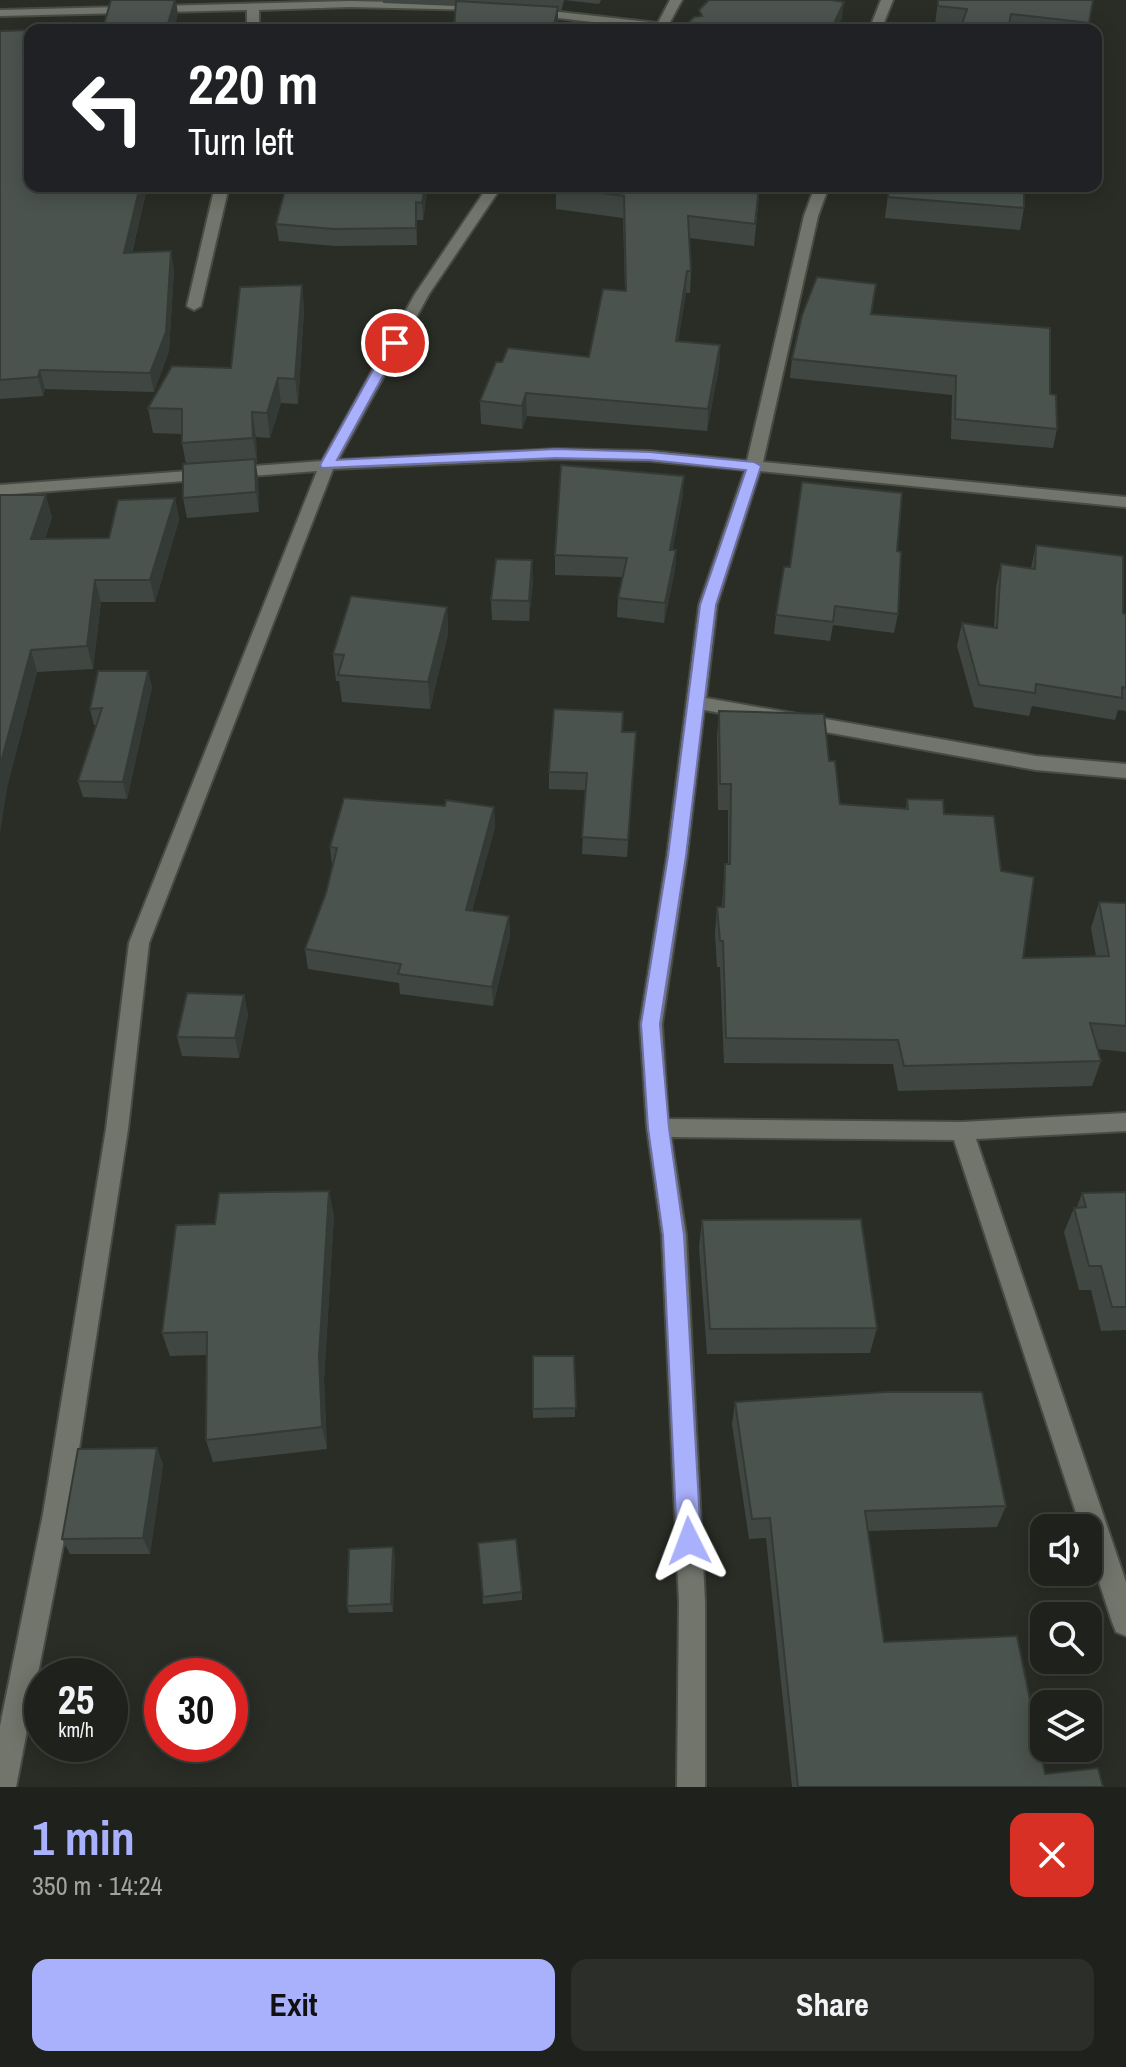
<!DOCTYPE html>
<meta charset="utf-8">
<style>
:root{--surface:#1f221c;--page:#2c2f29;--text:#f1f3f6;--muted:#a1a4a3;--line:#3c3f3b;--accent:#a9b0fc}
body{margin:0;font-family:"Archivo Narrow",sans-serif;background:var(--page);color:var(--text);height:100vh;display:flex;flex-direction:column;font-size:30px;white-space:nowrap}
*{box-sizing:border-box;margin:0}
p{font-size:26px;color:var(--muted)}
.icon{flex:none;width:44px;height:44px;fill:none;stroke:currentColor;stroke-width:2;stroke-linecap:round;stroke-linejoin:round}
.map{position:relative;height:1787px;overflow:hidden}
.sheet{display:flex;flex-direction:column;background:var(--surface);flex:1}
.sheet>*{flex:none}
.banner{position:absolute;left:24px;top:24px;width:1078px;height:168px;border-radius:16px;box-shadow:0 4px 20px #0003,0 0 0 2px var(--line);background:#202124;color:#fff;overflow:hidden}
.controls{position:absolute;left:1030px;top:1514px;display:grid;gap:16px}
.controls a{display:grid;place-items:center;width:72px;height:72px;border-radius:16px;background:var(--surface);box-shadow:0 4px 20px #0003,0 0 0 2px var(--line);font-size:40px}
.speed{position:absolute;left:24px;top:1658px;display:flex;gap:16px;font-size:40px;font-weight:700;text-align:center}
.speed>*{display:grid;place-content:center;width:104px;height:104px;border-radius:50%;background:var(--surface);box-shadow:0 4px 20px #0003,0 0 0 2px var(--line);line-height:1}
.speed small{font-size:20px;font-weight:400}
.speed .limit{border:12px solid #d22;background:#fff;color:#111}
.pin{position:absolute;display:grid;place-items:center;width:68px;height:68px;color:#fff;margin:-34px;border:4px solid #fff;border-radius:50%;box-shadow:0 2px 8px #0007}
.me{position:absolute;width:88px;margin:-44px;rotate:357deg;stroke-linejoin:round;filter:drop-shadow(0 0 6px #0008)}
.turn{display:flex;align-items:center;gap:28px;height:168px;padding:0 32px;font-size:36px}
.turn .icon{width:104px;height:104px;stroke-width:2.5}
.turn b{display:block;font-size:56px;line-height:68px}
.round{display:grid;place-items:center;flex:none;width:84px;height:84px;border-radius:16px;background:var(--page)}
.overview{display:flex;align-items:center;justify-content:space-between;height:136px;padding:0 32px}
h1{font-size:48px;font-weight:700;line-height:60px;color:var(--accent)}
.action{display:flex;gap:16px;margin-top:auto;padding:16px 32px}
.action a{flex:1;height:92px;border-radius:16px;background:var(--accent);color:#111;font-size:32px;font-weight:700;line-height:92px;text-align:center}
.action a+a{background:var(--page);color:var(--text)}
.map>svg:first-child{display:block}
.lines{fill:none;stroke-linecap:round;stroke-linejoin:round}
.minor-casing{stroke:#484b44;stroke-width:4}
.minor{fill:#71756b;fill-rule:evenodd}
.wall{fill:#404742}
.shaded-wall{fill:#343a36}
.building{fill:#4a534d;stroke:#343a36;stroke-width:2}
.route{fill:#a9b0fc;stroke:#6e72a4;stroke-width:2}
</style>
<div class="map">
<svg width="1126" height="1787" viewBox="0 0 1126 1787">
<rect width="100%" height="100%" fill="#292d25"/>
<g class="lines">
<defs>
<g id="minor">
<path d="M670 0H682L669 24 699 30H662L532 15 526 12 532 9 658 23Z"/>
<path d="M881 0H893L881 30H869Z"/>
<path d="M350 1 480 4 486 7 480 10 350 7 259 10V30H247V10L0 16V10Z"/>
<path d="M215 186H229L201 306 194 310 187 306Z"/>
<path d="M488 186H502L429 294 338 460 556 449 650 451 747 461 804 216 815 186H829L818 216 763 462 1126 497V507L760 471 717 605 706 698 1036 756 1126 764V778L1036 770 704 710 687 856 662 1024 668 1119 962 1122 1126 1113V1131L976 1139 1126 1582V1636L1116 1632 1112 1622 1088 1548V1528H1081L954 1140 671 1137 686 1235 705 1602V1787H677L679 1602 662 1235 647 1128 640 1024 667 856 699 605 745 470 650 461 556 459 333 469 149 943 128 1129 69 1514 16 1787H0V1726L43 1514 106 1129 129 943 317 471 0 495V485L322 461 415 294Z"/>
</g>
</defs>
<use href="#minor" class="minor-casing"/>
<use href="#minor" class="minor"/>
</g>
<g class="wall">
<path d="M383 0H601L599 4 564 0 561 12 558 11V23L557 30H454L455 6 383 3Z"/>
<path d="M938 0H1093L1087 30H960V28L935 25Z"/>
<path d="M0 31 30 186H158V188H147L132 253 174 269 169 351 154 392 45 389 43 396 0 399Z"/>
<path d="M428 186 423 220H417V245L335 246 279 241 276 224Z"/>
<path d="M760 186 754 246 689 238 691 271 690 293H686L678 341 720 345 719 367 707 431 527 416 522 429 481 424 480 401 502 362 589 357 625 291 623 218 556 209V187Z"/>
<path d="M889 186 1024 208 1020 230 885 218Z"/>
<path d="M302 285 304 310 298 404 281 403 270 438 256 437 257 463H255L258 478 259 512 187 518 183 498 186 464 182 443V434L153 433 148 408 231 368Z"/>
<path d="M872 314 1050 394 1057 429 1053 448 951 439 952 395 790 378 792 359Z"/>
<path d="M0 495 52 517 45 539 109 538 175 498 179 520 155 602H101L93 669 37 672 7 787 0 832Z"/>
<path d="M683 495 672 550H676L675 570 664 623 617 617 618 598 622 577 555 575V555Z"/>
<path d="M1036 545 1123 613 1126 614V711L1118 710 1115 720 1032 706 1029 716 974 707 957 646 962 623 994 628 996 587 1001 564 1031 568Z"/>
<path d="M897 551 898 614 894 633 833 625 830 641 774 634 776 615 790 567Z"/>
<path d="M533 580 529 621 492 620 491 600Z"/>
<path d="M447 607 448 634 430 709 342 702 339 681H336L333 654Z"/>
<path d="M152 687 127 799 83 797 78 781 96 725H94L90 709Z"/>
<path d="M719 711 829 761 840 804 906 808 907 799 944 814 1001 871 1023 958 1096 956 1091 928 1099 902 1126 903V1052L1097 1049 1101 1061 1092 1086 898 1091 893 1064 724 1063 720 967H717L715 933 717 907H722L725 864H728V810H718L717 737Z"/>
<path d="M622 732H636L627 857 582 854 585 790 549 789V772Z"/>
<path d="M445 806 494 807 495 827 472 911 509 916 510 936 493 1006 400 994 399 983 308 969 305 949 326 893 332 866 330 847Z"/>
<path d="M244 995 248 1015 239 1058 182 1056 177 1037Z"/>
<path d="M1126 1192V1330L1101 1331 1091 1290H1079L1064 1232 1074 1208 1077 1207 1082 1193Z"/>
<path d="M334 1215 324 1380 327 1449 213 1462 206 1440 207 1355 170 1356 162 1333 215 1224Z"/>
<path d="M702 1220 877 1328 870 1353 707 1354 699 1247Z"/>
<path d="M533 1356H574L575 1417 533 1418Z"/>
<path d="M735 1402 1006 1506 997 1527 868 1531 884 1642 1045 1774 1103 1787H792L766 1538 749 1539 732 1424Z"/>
<path d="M157 1448 163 1465 150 1554H70L62 1539Z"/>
<path d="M478 1543 522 1592V1600L483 1604Z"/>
<path d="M395 1555 393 1612 349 1613 347 1606Z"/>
</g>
<g class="shaded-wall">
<path d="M176 0 178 15 174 30H166Z"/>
<path d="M844 2 842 18 837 30H831Z"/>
<path d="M558 7V23L557 30H553Z"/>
<path d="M140 186H147V188L127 272 124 253Z"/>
<path d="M425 186H428L423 220 422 203Z"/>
<path d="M416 202 417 220V245L416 228Z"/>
<path d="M171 251 174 269 169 351 154 392 150 373Z"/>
<path d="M687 271 686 293 675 363 676 341Z"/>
<path d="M302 285 304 310 298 404 295 379Z"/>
<path d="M720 345 719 367 707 431 708 409Z"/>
<path d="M40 370 45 389 43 396 38 377Z"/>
<path d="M278 378 281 403 270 438 267 413Z"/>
<path d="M526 393 527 416 522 429V406Z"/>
<path d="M252 412 256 437 257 463 253 438Z"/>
<path d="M255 459 258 478 259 512 256 492Z"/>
<path d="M684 476 683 495 669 569 670 550Z"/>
<path d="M46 495 52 517 37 561 31 539Z"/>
<path d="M175 498 179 520 155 602 150 580Z"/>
<path d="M676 550 675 570 664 623 665 603Z"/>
<path d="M532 560 533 580 529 621V601Z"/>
<path d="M95 580 101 602 93 669 87 646Z"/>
<path d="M447 607 448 634 430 709 428 682Z"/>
<path d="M31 650 37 672 7 787 0 832V765Z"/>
<path d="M148 671 152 687 127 799 123 782Z"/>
<path d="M494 807 495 827 467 930 466 910Z"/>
<path d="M509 916 510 936 493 1006 492 987Z"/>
<path d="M244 995 248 1015 239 1058 235 1038Z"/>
<path d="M329 1191 334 1215 324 1380 327 1449 322 1427 319 1357Z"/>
<path d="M157 1448 163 1465 150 1554 143 1538Z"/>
<path d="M393 1547 395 1555 393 1612 391 1604Z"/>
</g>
<g class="building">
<path d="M111 0H175L166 30H36L103 28Z"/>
<path d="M709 0H831L844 2 831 30H681L694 17 702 16 699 10Z"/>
<path d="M938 0H1093L1089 23 1011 14 1008 30H960L967 9 938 6Z"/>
<path d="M456 1 558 7 553 30H454Z"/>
<path d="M30 30V186H140L124 253 171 251 166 332 150 373 40 370 38 377 0 380V31Z"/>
<path d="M286 186H425L422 203 416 202V228L333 229 276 224Z"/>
<path d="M557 186H759L755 224 688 216 691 271H687L676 341 720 345 708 409 526 393 522 406 480 401 496 362H502L508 348 589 357 603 289 626 291 624 196 556 187Z"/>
<path d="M889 186H1024V208L888 197Z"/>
<path d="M817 277 876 284 871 314 1050 328V394L1056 395 1057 429 955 419 956 376 792 359 802 315Z"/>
<path d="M302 285 295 379 278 378 267 413 252 412 253 438 182 443V409L148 408 172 366 231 368 240 287Z"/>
<path d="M255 459 256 492 183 498V464Z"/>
<path d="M561 465 684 476 670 550H676L665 603 618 598 627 558 555 555Z"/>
<path d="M802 482 902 493 897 551 901 552 898 614 835 606 833 622 776 615 784 567H790Z"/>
<path d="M0 495H46L31 539 109 538 118 500 175 498 150 580H95L87 646 31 650 0 766Z"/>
<path d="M1036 545 1123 556V613L1126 614V688L1122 687V698L1036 684 1035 693 979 685 962 623 997 628 1001 564 1035 569Z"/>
<path d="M496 559 532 560 529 601 491 600Z"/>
<path d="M351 596 447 607 428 682 338 675 344 655 333 654Z"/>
<path d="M98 671H148L123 782 78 781 102 708 90 709Z"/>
<path d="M554 709 623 712 622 732H636L628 840 582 837 587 773 549 772Z"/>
<path d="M719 711 824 714 829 761H835L840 804 908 809 907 799 943 800 944 814 994 816 1001 871 1034 877 1023 958 1109 956 1099 902 1126 903V1026L1090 1023 1101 1061 904 1066 898 1040 726 1038 723 941H720L717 907H724L725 864H730L731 784H720Z"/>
<path d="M344 798 445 806 446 800 494 807 466 910 509 916 492 987 398 974 401 964 305 949 326 893 337 848 330 847Z"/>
<path d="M187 993 244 995 235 1038 177 1037Z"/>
<path d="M329 1191 319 1357 322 1427 206 1440 207 1332 162 1333 176 1225 215 1224 219 1193Z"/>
<path d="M1126 1192V1307H1112L1101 1266H1089L1074 1208 1086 1207 1082 1193Z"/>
<path d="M861 1219 877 1328 710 1329 702 1220Z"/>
<path d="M533 1356H574L576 1408 533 1409Z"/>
<path d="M885 1392H982L1006 1506 865 1511 884 1642 1017 1636 1045 1774 1098 1768 1103 1787H798L770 1518 752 1519 735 1402Z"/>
<path d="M157 1448 143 1538 62 1539 78 1449Z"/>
<path d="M516 1539 522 1592 483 1597 478 1543Z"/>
<path d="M393 1547 391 1604 347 1606 349 1549Z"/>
</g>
<path class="route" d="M395 339 401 343 337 460 556 449 650 452 754 462 761 466 716 605 686 856 660 1024 669 1128 684 1235 701 1541 697 1549 689 1553 680 1549 677 1541 663 1235 648 1128 641 1024 668 856 700 605 746 470 650 460 556 458 322 468 320 465 388 343Z"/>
</svg>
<div class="controls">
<a><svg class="icon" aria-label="sound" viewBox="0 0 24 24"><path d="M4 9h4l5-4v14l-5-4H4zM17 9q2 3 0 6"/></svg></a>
<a><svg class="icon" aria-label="search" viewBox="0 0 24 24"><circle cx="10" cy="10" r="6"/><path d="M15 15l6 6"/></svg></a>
<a><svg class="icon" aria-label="layers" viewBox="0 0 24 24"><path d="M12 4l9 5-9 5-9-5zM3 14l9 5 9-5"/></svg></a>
</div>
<div class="speed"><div>25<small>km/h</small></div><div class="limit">30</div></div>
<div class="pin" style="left:395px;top:343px;background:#d93025"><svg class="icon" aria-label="arrive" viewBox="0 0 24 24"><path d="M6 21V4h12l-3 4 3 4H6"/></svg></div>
<svg class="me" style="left:689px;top:1541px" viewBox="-20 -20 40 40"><path d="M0-17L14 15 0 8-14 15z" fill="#a9b0fc" stroke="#fff" stroke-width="4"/></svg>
<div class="banner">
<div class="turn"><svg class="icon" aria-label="left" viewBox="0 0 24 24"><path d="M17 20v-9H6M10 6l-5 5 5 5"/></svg><div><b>220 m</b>Turn left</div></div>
</div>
</div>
<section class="sheet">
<div class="overview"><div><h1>1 min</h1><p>350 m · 14:24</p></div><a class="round" style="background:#d93025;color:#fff"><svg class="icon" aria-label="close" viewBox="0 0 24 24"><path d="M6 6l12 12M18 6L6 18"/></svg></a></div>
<div class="action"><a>Exit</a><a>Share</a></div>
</section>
